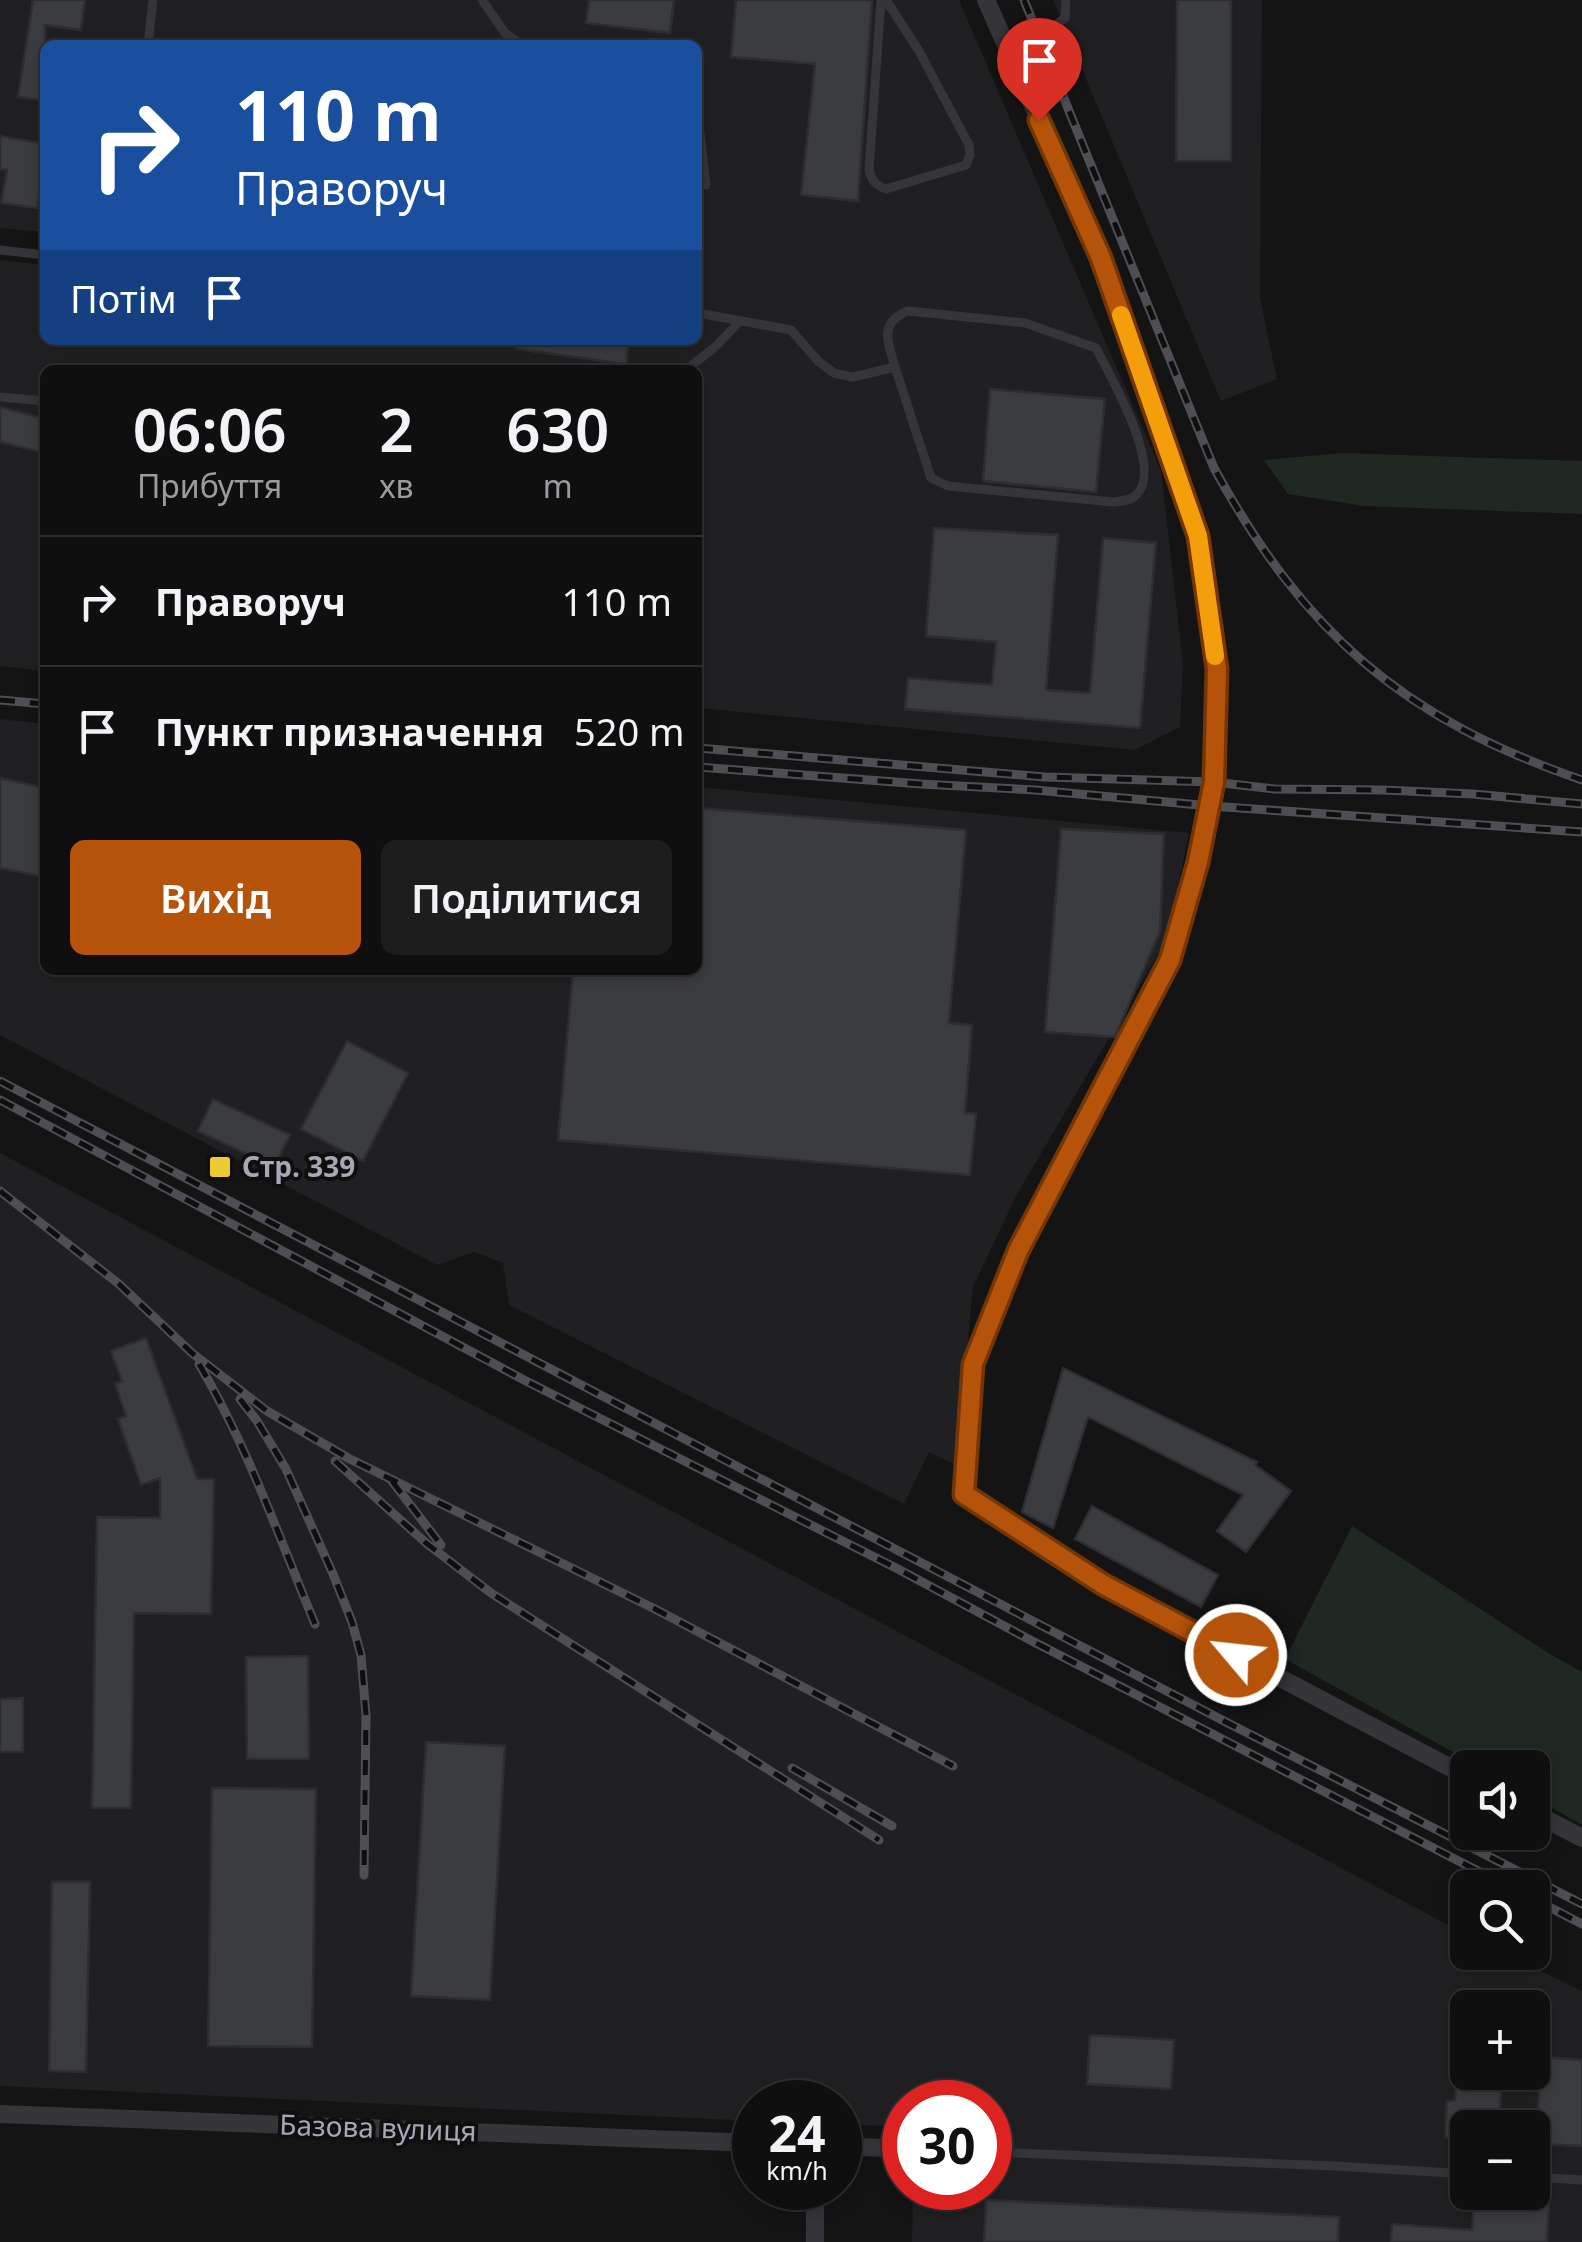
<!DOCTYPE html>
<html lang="uk">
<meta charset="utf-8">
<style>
:root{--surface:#0f0f10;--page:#1d1d1e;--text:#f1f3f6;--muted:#9b9c9f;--line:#2f2f30;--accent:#b45309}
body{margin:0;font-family:"Noto Sans",sans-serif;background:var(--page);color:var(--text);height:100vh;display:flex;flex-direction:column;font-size:38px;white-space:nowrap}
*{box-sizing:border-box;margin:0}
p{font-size:32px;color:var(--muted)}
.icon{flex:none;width:55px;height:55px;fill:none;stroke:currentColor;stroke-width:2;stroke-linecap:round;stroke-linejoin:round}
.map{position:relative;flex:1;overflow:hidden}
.side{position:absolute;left:40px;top:365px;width:662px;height:610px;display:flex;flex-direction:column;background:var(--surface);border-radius:15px;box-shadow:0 5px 15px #0003,0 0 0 2px var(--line)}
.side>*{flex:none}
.banner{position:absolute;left:40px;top:40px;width:662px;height:305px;border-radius:15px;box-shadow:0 5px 15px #0003,0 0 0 2px var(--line);background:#1a4fa0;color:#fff;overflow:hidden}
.controls{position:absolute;left:1450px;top:1750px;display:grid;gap:20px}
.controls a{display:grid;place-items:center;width:100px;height:100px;border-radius:15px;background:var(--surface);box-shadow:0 5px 15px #0003,0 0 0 2px var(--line);font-size:50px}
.speed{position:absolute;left:732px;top:2080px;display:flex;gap:20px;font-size:50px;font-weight:700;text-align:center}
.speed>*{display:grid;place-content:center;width:130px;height:130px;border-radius:50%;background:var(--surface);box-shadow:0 5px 15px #0003,0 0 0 2px var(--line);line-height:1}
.speed small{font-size:25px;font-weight:400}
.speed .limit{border:15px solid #d22;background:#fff;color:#111}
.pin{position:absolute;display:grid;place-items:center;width:85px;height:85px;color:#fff;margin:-102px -42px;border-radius:50% 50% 50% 0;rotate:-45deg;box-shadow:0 0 10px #0007}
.pin .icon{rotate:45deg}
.me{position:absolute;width:110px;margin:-55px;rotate:298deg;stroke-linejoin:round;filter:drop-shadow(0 0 8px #0008)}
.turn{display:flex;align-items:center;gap:35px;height:210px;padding:0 30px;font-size:45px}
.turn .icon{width:130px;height:130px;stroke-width:2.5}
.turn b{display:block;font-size:70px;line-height:85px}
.then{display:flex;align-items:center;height:95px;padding:0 30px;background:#0003;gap:20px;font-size:38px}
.eta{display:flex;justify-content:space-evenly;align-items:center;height:170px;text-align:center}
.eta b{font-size:60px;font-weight:600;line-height:70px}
.cta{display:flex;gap:20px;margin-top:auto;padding:20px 30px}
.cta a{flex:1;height:115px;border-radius:15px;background:var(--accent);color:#fff;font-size:40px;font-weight:600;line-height:115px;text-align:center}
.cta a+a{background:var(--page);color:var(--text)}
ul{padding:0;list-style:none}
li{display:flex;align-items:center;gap:30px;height:130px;padding:0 30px;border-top:2px solid var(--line)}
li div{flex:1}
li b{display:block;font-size:38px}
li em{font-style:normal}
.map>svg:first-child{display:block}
.built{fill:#202022;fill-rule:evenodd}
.green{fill:#202822}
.building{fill:#3b3c3f;stroke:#2e2e31;stroke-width:2.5}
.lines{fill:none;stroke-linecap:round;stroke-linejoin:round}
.lane{stroke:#35353a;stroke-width:9}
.street{stroke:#35353a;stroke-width:18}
.rail-casing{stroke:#4e4f55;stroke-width:9}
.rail{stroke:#0f0f10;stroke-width:5;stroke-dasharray:15;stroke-linecap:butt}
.route-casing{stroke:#753606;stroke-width:25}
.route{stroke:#b45309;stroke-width:18}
.slow{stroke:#f59e0b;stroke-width:18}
.poi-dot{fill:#eecb33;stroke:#0f0f10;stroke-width:4}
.labels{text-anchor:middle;stroke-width:8;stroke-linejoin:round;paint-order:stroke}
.poi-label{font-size:28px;font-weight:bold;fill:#a6a8b5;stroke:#0f0f10;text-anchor:start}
.street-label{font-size:28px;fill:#a6a8b5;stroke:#0f0f10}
</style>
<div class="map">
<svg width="1582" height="2242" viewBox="0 0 1582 2242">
<rect width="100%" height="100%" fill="#141415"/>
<g class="built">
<path d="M0 0H959L1161 471 1183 663 1180 727 1135 750 698 708V370H45V671L0 666V260L45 265V340H698V45H45V232L0 228Z"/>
<path d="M1053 0H1262L1260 298 1277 379 1221 401Z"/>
<path d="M0 719 45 724V970H698V787L1189 833 1167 939 1016 1196 973 1287 956 1465 929 1452 904 1504 509 1305 503 1263 474 1252 437 1265 0 1035Z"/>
<path d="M0 1153 1467 1935 1468 1952 1503 1953 1582 1991V2242H912L913 2188H990V2102H905V2127L840 2124V2102H755V2121L0 2086ZM1468 2008H1532V2072H1468ZM1468 2128H1532V2192H1468Z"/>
</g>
<g class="green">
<path d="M1342 453 1582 461V514L1364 506 1288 494 1264 460Z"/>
<path d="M1352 1526 1550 1654 1582 1672V1825L1533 1797 1532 1768 1480 1767 1285 1659Z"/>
</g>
<g class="building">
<path d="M33 0H85L81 30 45 25V100L18 97Z"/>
<path d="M589 0H674L670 33 586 23Z"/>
<path d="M736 0H872L858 201 801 195 815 64 731 57Z"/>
<path d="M1177 0H1231V161H1176Z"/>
<path d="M0 136 45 144V161L37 208 1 203 7 170 0 169Z"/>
<path d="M517 340H629L626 364 516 349Z"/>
<path d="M990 389 1105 399 1096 492 983 481Z"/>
<path d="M0 407 45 419V453L0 442Z"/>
<path d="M934 528 1058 535 1046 690 1090 693 1103 538 1156 543 1140 728 905 709 908 678 992 685 996 642 926 636Z"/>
<path d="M0 778 45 788V877L0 868Z"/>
<path d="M698 808 966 830 949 1023 972 1025 965 1113 976 1114 970 1175 558 1140 573 970H698Z"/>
<path d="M1061 829 1164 834 1160 931 1115 1037 1045 1032Z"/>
<path d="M347 1041 408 1073 363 1161 301 1129Z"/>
<path d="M213 1099 290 1135 274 1167 198 1131Z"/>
<path d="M146 1338 197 1479H214L211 1614 134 1613 131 1808H92L97 1517 160 1518V1478L141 1485 118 1419 126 1416 115 1384 122 1381 111 1351Z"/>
<path d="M1063 1368 1257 1462 1255 1465 1291 1491 1246 1552 1217 1531 1243 1495 1088 1417 1053 1528 1022 1512Z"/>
<path d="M1092 1506 1218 1575 1201 1607 1075 1539Z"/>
<path d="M308 1656 309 1759H247L246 1657Z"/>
<path d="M23 1698V1752H0V1699Z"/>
<path d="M426 1742 505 1746 490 2000 411 1996Z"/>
<path d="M212 1788 316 1789 312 2047 208 2046Z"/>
<path d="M52 1882H90L86 2072 49 2071Z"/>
<path d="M1090 2035 1174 2040 1171 2089 1087 2084Z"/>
<path d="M1541 2057 1582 2060V2146L1536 2144Z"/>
<path d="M1457 2072H1503L1498 2128H1468V2139L1445 2137 1447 2101H1455Z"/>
<path d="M1532 2188 1550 2189 1547 2242H1391L1392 2224 1472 2230 1475 2192H1532Z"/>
<path d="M986 2200 1339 2217 1338 2242H984Z"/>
</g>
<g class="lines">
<g class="lane">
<path d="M482 0 505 33 522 45"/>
<path d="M881 0 869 170C872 181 875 185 886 189L966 165 970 155 969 145 919 51 886 0"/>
<path d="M148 45 153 0"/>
<path d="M1008 51 1039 36 1065 18 1066 0"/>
<path d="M698 115 706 185"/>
<path d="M0 250 45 255"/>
<path d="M698 313 791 330 819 362 834 373 853 377 895 367 931 478 948 486 1113 502C1120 501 1131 501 1136 495 1165 469 1110 376 1096 348L1025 323 908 311C878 323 888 342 895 367"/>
<path d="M686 370 716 346 740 321"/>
<path d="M0 397 45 401"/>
<path d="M990 2152 1334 2166 1468 2174"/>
<path d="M1532 2177 1582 2180"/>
</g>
<g class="street">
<path d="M986 0 1101 258 1198 536 1217 669 1214 782 1211 806 1198 862 1170 960 1017 1251 987 1324 973 1364 964 1494 1104 1585 1468 1777"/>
<path d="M1532 1812 1582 1838"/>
<path d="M0 2114 755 2143"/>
<path d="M840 2146 905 2149"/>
<path d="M815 2242V2188"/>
</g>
<defs>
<g id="rail">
<path d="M1024 0 1214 468C1304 633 1403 719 1582 780"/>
<path d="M0 700 45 704"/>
<path d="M698 748 1045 777 1214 782 1275 789 1383 790 1473 794 1582 804"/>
<path d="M698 767 921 784 1035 790 1211 806 1582 832"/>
<path d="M0 1081 1224 1721 1582 1904"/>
<path d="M0 1100 526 1381 896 1568 1034 1642 1511 1888"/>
<path d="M0 1191 119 1284 192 1353 267 1411 348 1458 655 1609 953 1766"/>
<path d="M199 1364C247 1445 279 1537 315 1624"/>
<path d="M240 1399 257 1421 286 1469 333 1574 352 1622 361 1655 366 1715 364 1875"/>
<path d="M335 1461 426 1543 491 1593 879 1840"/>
<path d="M392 1481 441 1545"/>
<path d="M792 1768 892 1826"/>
<path d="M1532 1898 1582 1924"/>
</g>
</defs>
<use href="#rail" class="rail-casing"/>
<use href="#rail" class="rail"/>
</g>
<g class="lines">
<defs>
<path id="route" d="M1039 120 1101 258 1198 536 1217 669 1214 782 1198 862 1170 960 1018 1251 973 1364 964 1494 1104 1585 1236 1655"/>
</defs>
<use href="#route" class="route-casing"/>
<use href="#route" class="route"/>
<path class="slow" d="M1121 315 1198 536 1215 656"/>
</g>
<rect class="poi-dot" x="208" y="1155" width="24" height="24" rx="5"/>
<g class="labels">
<g class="poi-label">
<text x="242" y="1177">Стр. 339</text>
</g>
<g class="street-label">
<text transform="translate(378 2128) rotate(2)" y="10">Базова вулиця</text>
</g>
</g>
</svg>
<div class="controls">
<a><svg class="icon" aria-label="sound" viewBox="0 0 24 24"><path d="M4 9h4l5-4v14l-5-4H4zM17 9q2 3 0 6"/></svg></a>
<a><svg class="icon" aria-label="search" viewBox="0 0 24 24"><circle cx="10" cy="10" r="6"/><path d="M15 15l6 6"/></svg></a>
<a>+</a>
<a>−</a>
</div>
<div class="speed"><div>24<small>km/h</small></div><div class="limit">30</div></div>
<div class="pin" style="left:1039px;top:120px;background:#d93025"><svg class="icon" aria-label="arrive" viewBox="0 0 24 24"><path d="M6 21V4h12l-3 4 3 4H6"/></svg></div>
<svg class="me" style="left:1236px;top:1655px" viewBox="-20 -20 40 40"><circle r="17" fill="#b45309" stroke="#fff" stroke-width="3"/><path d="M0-11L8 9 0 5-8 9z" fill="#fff"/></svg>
<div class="banner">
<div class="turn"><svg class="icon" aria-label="right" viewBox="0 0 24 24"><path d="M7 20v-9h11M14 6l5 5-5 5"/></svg><div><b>110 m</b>Праворуч</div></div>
<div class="then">Потім<svg class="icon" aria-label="arrive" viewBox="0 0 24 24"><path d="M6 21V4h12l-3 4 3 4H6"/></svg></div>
</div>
<section class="side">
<div class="eta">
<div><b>06:06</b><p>Прибуття</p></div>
<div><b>2</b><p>хв</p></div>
<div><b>630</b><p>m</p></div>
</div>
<ul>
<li><svg class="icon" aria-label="right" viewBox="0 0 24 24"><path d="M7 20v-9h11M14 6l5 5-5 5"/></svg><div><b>Праворуч</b></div><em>110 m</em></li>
<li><svg class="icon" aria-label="arrive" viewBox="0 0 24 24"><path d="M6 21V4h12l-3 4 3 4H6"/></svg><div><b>Пункт призначення</b></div><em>520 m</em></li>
</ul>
<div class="cta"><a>Вихід</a><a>Поділитися</a></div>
</section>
</div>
